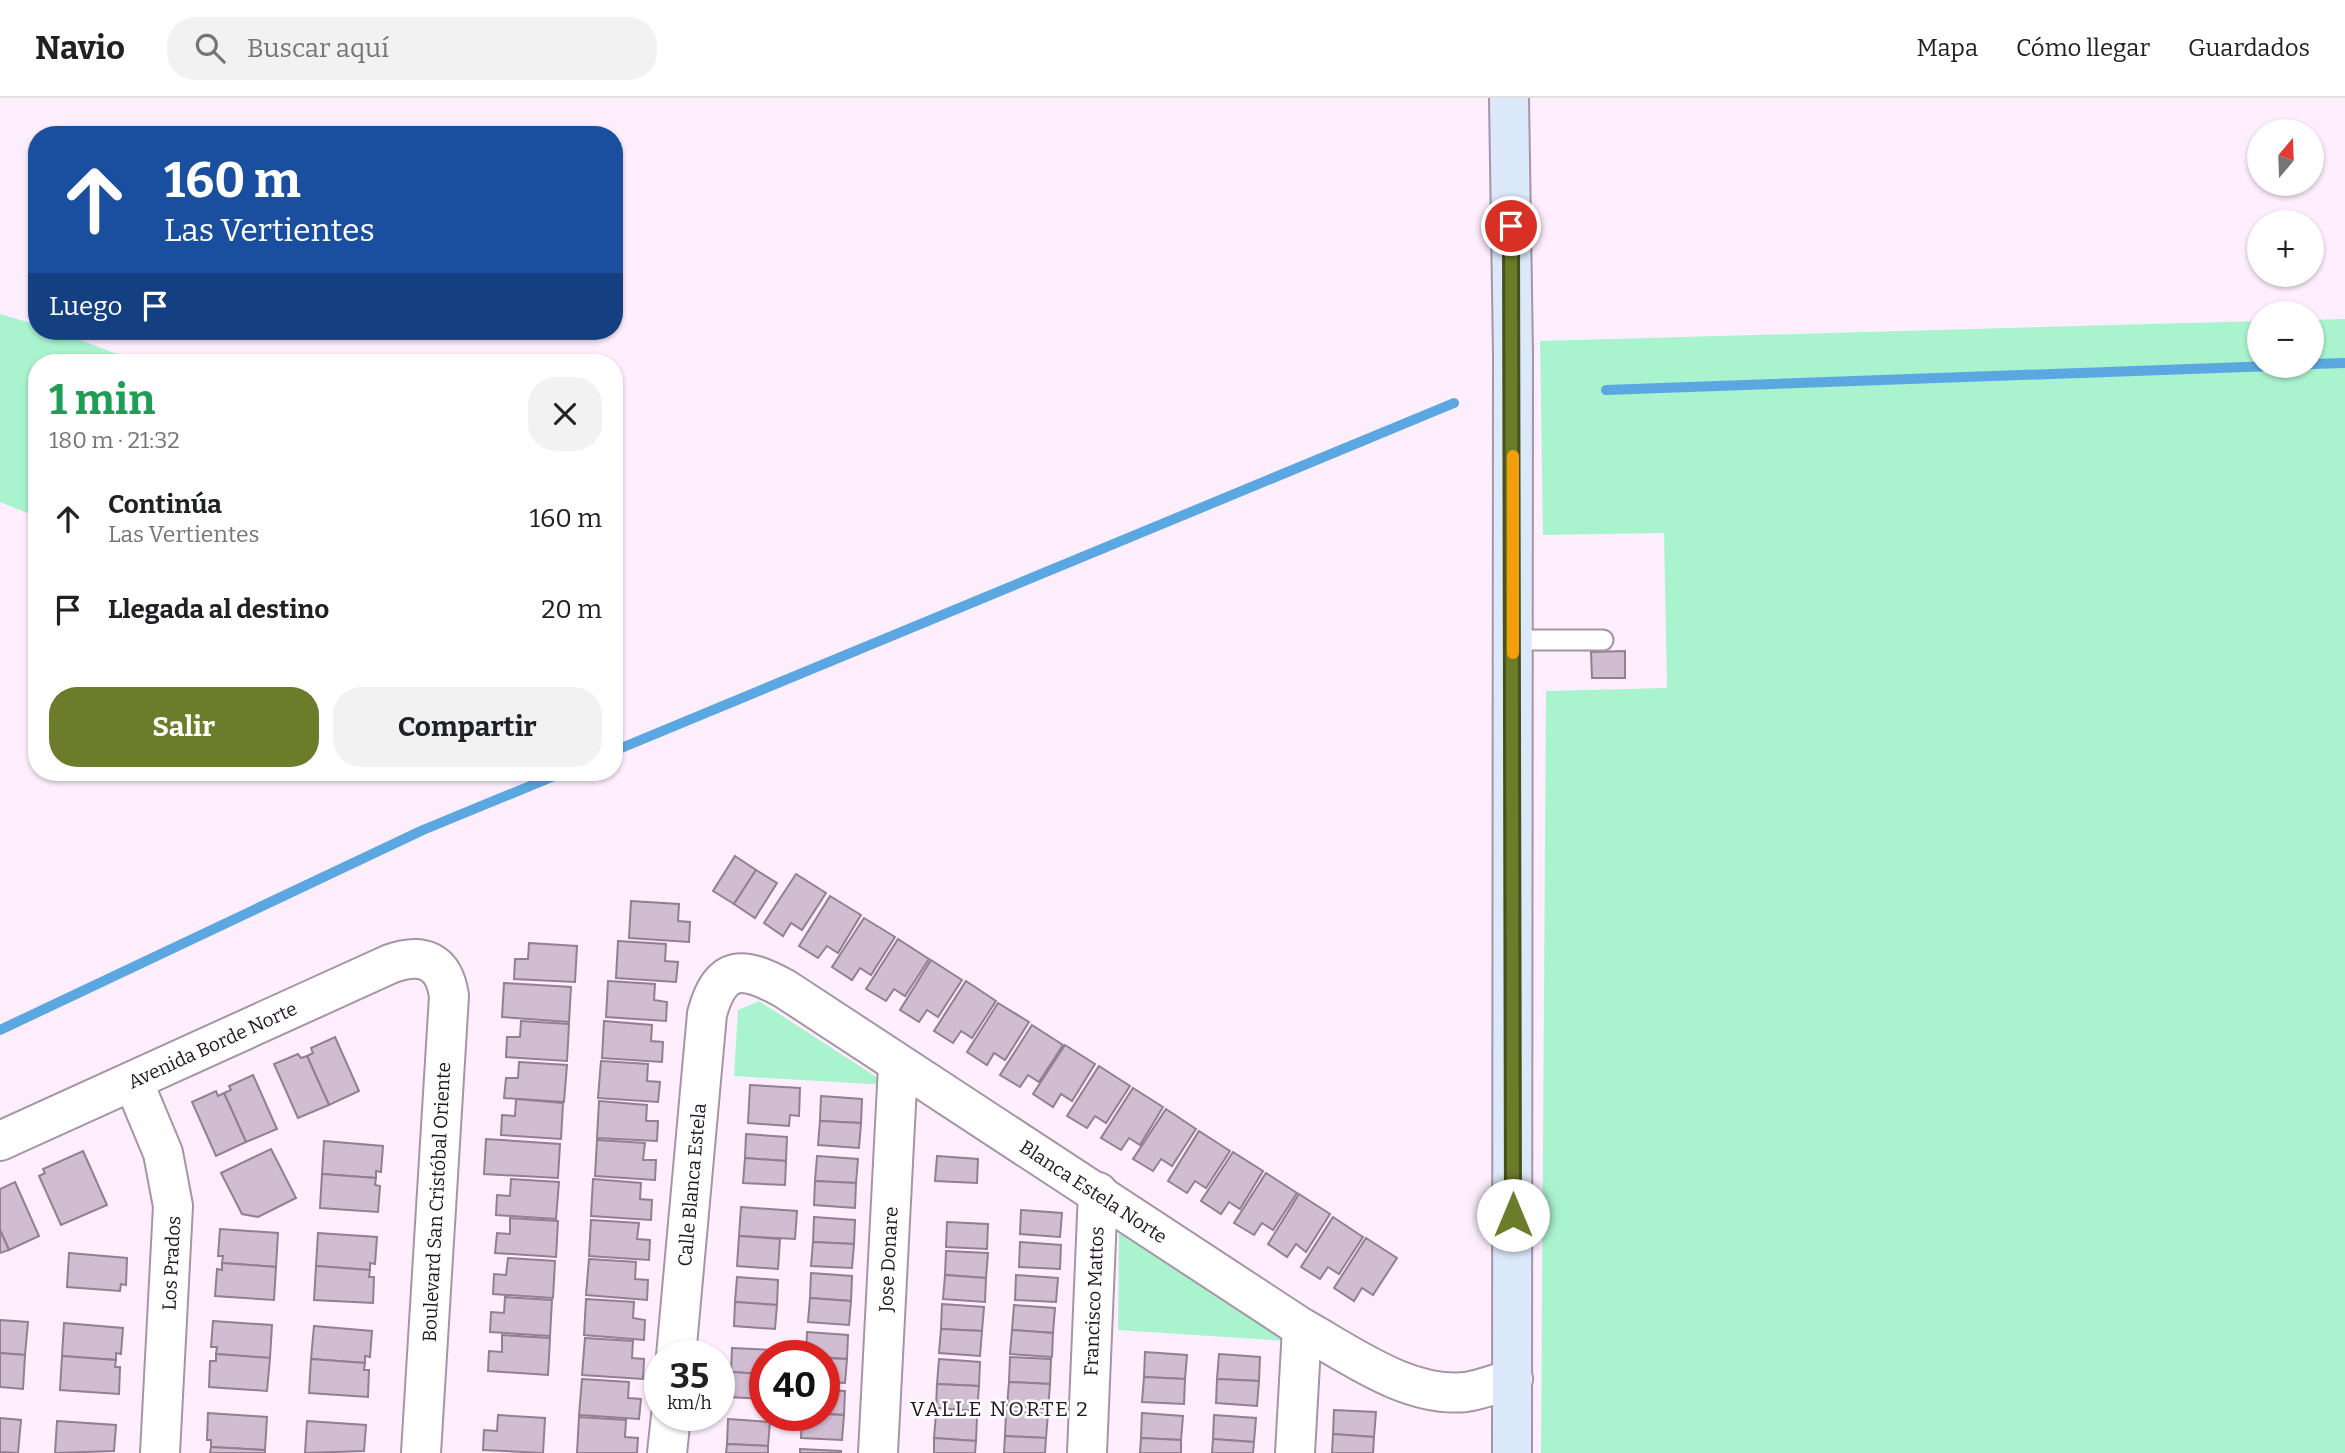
<!DOCTYPE html>
<html lang="es">
<meta charset="utf-8">
<style>
:root{--surface:#fff;--page:#f2f2f2;--text:#202124;--muted:#757577;--line:#e0e0e0;--accent:#6c7c2a}
body{margin:0;font-family:Bitter,serif;background:var(--page);color:var(--text);height:100vh;display:flex;flex-direction:column;font-size:26px;white-space:nowrap}
*{box-sizing:border-box;margin:0}
p{font-size:23px;color:var(--muted)}
.icon{flex:none;width:38px;height:38px;fill:none;stroke:currentColor;stroke-width:2;stroke-linecap:round;stroke-linejoin:round}
.map{position:relative;flex:1;overflow:hidden}
.details{position:absolute;left:28px;top:256px;width:595px;height:427px;display:flex;flex-direction:column;background:var(--surface);border-radius:28px;box-shadow:0 2px 5px #0004}
.details>*{flex:none}
.guide{position:absolute;left:28px;top:28px;width:595px;height:214px;border-radius:28px;box-shadow:0 2px 5px #0004;background:#1a4fa0;color:#fff;overflow:hidden}
.needle{width:46px;rotate:19deg}
.controls{position:absolute;left:2247px;top:21px;display:grid;gap:14px}
.controls a{display:grid;place-items:center;width:77px;height:77px;border-radius:50%;background:var(--surface);box-shadow:0 2px 5px #0004;font-size:35px}
.speed{position:absolute;left:644px;top:1242px;display:flex;gap:14px;font-size:35px;font-weight:700;text-align:center}
.speed>*{display:grid;place-content:center;width:91px;height:91px;border-radius:50%;background:var(--surface);box-shadow:0 2px 5px #0004;line-height:1}
.speed small{font-size:18px;font-weight:400}
.speed .limit{border:10px solid #d22;background:#fff;color:#111}
.pin{position:absolute;display:grid;place-items:center;width:60px;height:60px;color:#fff;margin:-30px;border:4px solid #fff;border-radius:50%;box-shadow:0 2px 7px #0007}
.me{position:absolute;width:77px;margin:-38px;rotate:0deg;stroke-linejoin:round;filter:drop-shadow(0 0 5px #0008)}
.turn{display:flex;align-items:center;gap:24px;height:147px;padding:0 21px;font-size:32px}
.turn .icon{width:91px;height:91px;stroke-width:2.5}
.turn b{display:block;font-size:49px;line-height:60px}
.then{display:flex;align-items:center;height:66px;padding:0 21px;background:#0003;gap:14px;font-size:26px}
.round{display:grid;place-items:center;flex:none;width:74px;height:74px;border-radius:28px;background:var(--page)}
.head{display:flex;align-items:center;justify-content:space-between;height:119px;padding:0 21px}
h1{font-size:42px;font-weight:700;line-height:52px;color:#1e9e55}
.primary-button{display:flex;gap:14px;margin-top:auto;padding:14px 21px}
.primary-button a{flex:1;height:80px;border-radius:28px;background:var(--accent);color:#fff;font-size:28px;font-weight:700;line-height:80px;text-align:center}
.primary-button a+a{background:var(--page);color:var(--text)}
ul{padding:0;list-style:none}
li{display:flex;align-items:center;gap:21px;height:91px;padding:0 21px}
li div{flex:1}
li b{display:block;font-size:26px}
li em{font-style:normal}
header{display:flex;align-items:center;gap:42px;box-sizing:border-box;height:98px;padding:0 35px;background:var(--surface);border-bottom:2px solid var(--line)}
header strong{font-size:33px}
nav{display:flex;gap:38px;margin-inline-start:auto;font-size:24px}
.search{width:490px;height:63px;background:var(--page);display:flex;align-items:center;gap:18px;box-sizing:border-box;padding:0 24px;border-radius:28px;color:var(--muted);font-size:26px}
.map>svg:first-child{display:block}
.green{fill:#a9f3ce}
.lines{fill:none;stroke-linecap:round;stroke-linejoin:round}
.stream{stroke:#5ba7e2;stroke-width:10}
.building{fill:#d1bdd1;stroke:#927f92;stroke-width:2}
.lane-casing{stroke:#a794a7;stroke-width:23}
.street-casing{stroke:#a794a7;stroke-width:42}
.secondary-casing{stroke:#a794a7;stroke-width:42}
.lane{stroke:#fff;stroke-width:19}
.street{stroke:#fff;stroke-width:38}
.secondary{stroke:#dce9fb;stroke-width:38}
.route-casing{stroke:#46511b;stroke-width:18}
.route{stroke:#6c7c2a;stroke-width:12}
.slow{stroke:#f59e0b;stroke-width:12}
.labels{text-anchor:middle;stroke-width:5;stroke-linejoin:round;paint-order:stroke}
.street-label{font-size:19px;fill:#201820;stroke:#fff}
.neighbourhood-label{font-size:21px;letter-spacing:2px;fill:#201820;stroke:#fff}
</style>
<header>
<strong>Navio</strong>
<div class="search"><svg class="icon" aria-label="search" viewBox="0 0 24 24"><circle cx="10" cy="10" r="6"/><path d="M15 15l6 6"/></svg>Buscar aquí</div>
<nav><a>Mapa</a><a>Cómo llegar</a><a>Guardados</a></nav>
</header>
<div class="map">
<svg width="2345" height="1355" viewBox="0 0 2345 1355">
<rect width="100%" height="100%" fill="#feeefe"/>
<g class="green">
<path d="M0 216 37 227V233L62 235 138 264H37V419L0 404Z"/>
<path d="M2345 221V1355H1541L1546 593 1667 590 1664 435 1543 437 1540 243 2259 223V268H2312V222Z"/>
<path d="M759 903 889 987 734 978 738 912Z"/>
<path d="M1119 1134 1286 1243 1118 1232Z"/>
</g>
<g class="lines">
<g class="stream">
<path d="M2312 266 2345 265"/>
<path d="M1606 292 2273 268"/>
<path d="M614 653 1454 305"/>
<path d="M0 932 423 732 564 674"/>
</g>
</g>
<g class="building">
<path d="M1625 553V580H1592L1591 554Z"/>
<path d="M735 758 756 772 734 806 713 793Z"/>
<path d="M756 772 777 785 755 820 734 806Z"/>
<path d="M796 776 826 795 802 832 791 825 783 838 764 825Z"/>
<path d="M830 798 861 817 838 855 827 848 818 860 799 848Z"/>
<path d="M631 803 679 806 678 823 690 824 689 844 629 840Z"/>
<path d="M864 820 895 839 871 877 860 870 852 882 832 869Z"/>
<path d="M898 841 929 861 905 898 894 891 886 903 866 891Z"/>
<path d="M618 843 666 846 665 863 678 864 676 884 616 880Z"/>
<path d="M529 845 577 848 575 884 514 881 515 861H528Z"/>
<path d="M931 862 962 882 938 919 927 912 919 924 900 912Z"/>
<path d="M608 883 655 886 654 902 667 904 666 923 606 919Z"/>
<path d="M966 883 996 903 972 940 961 933 953 945 934 933Z"/>
<path d="M504 885 571 889 569 924 502 919Z"/>
<path d="M998 905 1029 924 1005 962 994 955 987 967 967 954Z"/>
<path d="M521 923 569 926 567 963 506 959 507 939H520Z"/>
<path d="M604 923 652 927 651 943 663 944 662 964 602 960Z"/>
<path d="M1032 927 1063 947 1039 984 1028 977 1020 989 1000 977Z"/>
<path d="M335 939 359 993 329 1007 307 958 313 955 311 950Z"/>
<path d="M1065 947 1095 966 1072 1003 1061 996 1053 1009 1033 996Z"/>
<path d="M298 956 301 960 307 958 329 1007 298 1020 274 966Z"/>
<path d="M601 963 648 966 647 983 660 984 658 1004 598 1000Z"/>
<path d="M519 964 567 967 564 1004 504 1000 506 980H518Z"/>
<path d="M1099 968 1130 988 1106 1025 1095 1018 1087 1030 1067 1018Z"/>
<path d="M253 977 277 1031 246 1044 224 995 231 992 229 988Z"/>
<path d="M750 987 800 990 799 1018 790 1017 789 1028 748 1025Z"/>
<path d="M1133 990 1163 1009 1140 1047 1129 1040 1121 1052 1101 1040Z"/>
<path d="M216 993 218 998 224 995 246 1044 216 1058 192 1004Z"/>
<path d="M821 998 862 1001 861 1025 820 1023Z"/>
<path d="M516 1001 563 1005 561 1041 501 1037 502 1017 515 1018Z"/>
<path d="M599 1003 647 1007 646 1023H658L657 1043 597 1040Z"/>
<path d="M1166 1011 1196 1031 1172 1068 1161 1061 1153 1073 1133 1061Z"/>
<path d="M820 1023 861 1025 859 1050 818 1047Z"/>
<path d="M1199 1033 1230 1053 1206 1090 1195 1083 1187 1095 1168 1083Z"/>
<path d="M746 1036 787 1039 786 1063 745 1060Z"/>
<path d="M486 1041 560 1046 558 1080 484 1076Z"/>
<path d="M597 1042 645 1045 643 1062H656L655 1082 595 1078Z"/>
<path d="M324 1043 383 1048 381 1074 376 1073V1080L322 1076Z"/>
<path d="M271 1051 296 1100 258 1119 242 1116 221 1075Z"/>
<path d="M83 1053 107 1107 61 1127 39 1078 45 1075 43 1071Z"/>
<path d="M1233 1054 1263 1073 1240 1111 1229 1104 1221 1116 1201 1103Z"/>
<path d="M817 1058 858 1061 856 1085 815 1083Z"/>
<path d="M937 1058 978 1061 977 1085 935 1083Z"/>
<path d="M745 1060 786 1063 785 1087 743 1085Z"/>
<path d="M1266 1075 1297 1095 1273 1132 1262 1125 1254 1137 1234 1125Z"/>
<path d="M322 1076 376 1080 375 1087 380 1088 378 1114 320 1110Z"/>
<path d="M511 1081 559 1084 556 1121 496 1117 497 1097 510 1098Z"/>
<path d="M593 1081 641 1085 640 1101 652 1102 651 1122 591 1118Z"/>
<path d="M815 1083 856 1085 855 1110 814 1107Z"/>
<path d="M15 1084 39 1138 9 1152 0 1132V1091Z"/>
<path d="M1299 1096 1330 1116 1306 1154 1296 1146 1287 1159 1268 1146Z"/>
<path d="M741 1109 797 1113 795 1141 739 1138Z"/>
<path d="M1021 1112 1062 1115 1060 1139 1020 1136Z"/>
<path d="M814 1119 855 1122 854 1146 813 1144Z"/>
<path d="M1333 1119 1363 1139 1339 1176 1328 1169 1320 1181 1301 1169Z"/>
<path d="M510 1120 558 1123 556 1159 495 1155 497 1135 510 1136Z"/>
<path d="M591 1122 639 1125 637 1141 650 1142 649 1162 589 1158Z"/>
<path d="M947 1124 988 1126 987 1151 946 1149Z"/>
<path d="M220 1131 278 1135 276 1169 222 1165 223 1158H218Z"/>
<path d="M0 1132 9 1152 0 1155Z"/>
<path d="M318 1135 377 1139 375 1166 370 1165V1172L316 1168Z"/>
<path d="M739 1138 780 1141 778 1171 737 1168Z"/>
<path d="M1366 1140 1397 1160 1373 1197 1362 1190 1354 1203 1334 1190Z"/>
<path d="M813 1144 854 1146 852 1170 811 1168Z"/>
<path d="M1020 1144 1061 1147 1060 1171 1019 1169Z"/>
<path d="M946 1153 988 1155 986 1180 945 1177Z"/>
<path d="M69 1155 127 1160 126 1187 121 1186 120 1193 67 1189Z"/>
<path d="M508 1160 555 1163 553 1200 493 1196 494 1176 506 1177Z"/>
<path d="M589 1161 636 1164 635 1181 648 1182 647 1202 586 1197Z"/>
<path d="M222 1165 276 1169 274 1202 215 1198 217 1171 222 1172Z"/>
<path d="M316 1168 370 1172 369 1179H374L373 1205 314 1202Z"/>
<path d="M811 1175 852 1178 851 1203 810 1200Z"/>
<path d="M945 1177 986 1180 985 1204 943 1201Z"/>
<path d="M1016 1177 1058 1180 1056 1204 1015 1202Z"/>
<path d="M737 1179 778 1182 777 1207 735 1204Z"/>
<path d="M505 1199 552 1202 550 1238 490 1234 491 1214 504 1215Z"/>
<path d="M810 1200 851 1203 849 1227 808 1224Z"/>
<path d="M586 1201 634 1204 633 1220 645 1222 644 1242 584 1237Z"/>
<path d="M735 1204 777 1207 775 1231 734 1228Z"/>
<path d="M942 1206 984 1209 982 1233 941 1231Z"/>
<path d="M1014 1207 1055 1210 1053 1235 1012 1232Z"/>
<path d="M0 1222 28 1224 25 1257 0 1255Z"/>
<path d="M213 1223 272 1227 270 1260 216 1256 217 1249H211Z"/>
<path d="M64 1225 123 1230 121 1256 116 1255V1262L62 1258Z"/>
<path d="M314 1228 372 1233 370 1259 365 1258V1265L311 1261Z"/>
<path d="M941 1231 982 1233 980 1258 939 1255Z"/>
<path d="M1012 1232 1053 1235 1052 1259 1010 1256Z"/>
<path d="M807 1234 848 1237 847 1261 806 1258Z"/>
<path d="M502 1237 550 1240 548 1277 488 1273 489 1253 502 1254Z"/>
<path d="M585 1240 633 1243 632 1260 644 1261 643 1281 582 1277Z"/>
<path d="M732 1250 774 1252 773 1258H765V1276L731 1274Z"/>
<path d="M1145 1254 1187 1257 1185 1281 1144 1279Z"/>
<path d="M0 1255 25 1257 23 1291 0 1289Z"/>
<path d="M216 1256 270 1260 267 1293 209 1289 210 1263H216Z"/>
<path d="M1219 1256 1260 1259 1259 1283 1217 1281Z"/>
<path d="M62 1258 116 1262 115 1269H120L119 1296 60 1292Z"/>
<path d="M1010 1259 1051 1261 1050 1286 1009 1284Z"/>
<path d="M824 1260 847 1261 845 1285 824 1284Z"/>
<path d="M311 1261 365 1265 364 1272H369L368 1299 309 1295Z"/>
<path d="M939 1261 980 1264 979 1288 937 1286Z"/>
<path d="M731 1274 765 1276V1301L729 1299Z"/>
<path d="M1144 1279 1185 1281 1184 1306 1142 1304Z"/>
<path d="M582 1281 629 1284 628 1300 641 1301 639 1321 579 1317Z"/>
<path d="M1217 1281 1259 1283 1257 1308 1216 1305Z"/>
<path d="M1009 1284 1050 1286 1048 1311 1007 1308Z"/>
<path d="M937 1286 979 1288 977 1313 936 1310Z"/>
<path d="M824 1292 845 1293 844 1317 824 1316Z"/>
<path d="M1334 1312 1376 1314 1374 1339 1333 1336Z"/>
<path d="M1006 1313 1048 1316 1046 1340 1005 1338Z"/>
<path d="M208 1315 267 1319 265 1352 211 1349V1342H207Z"/>
<path d="M1142 1315 1183 1318 1181 1342 1141 1340Z"/>
<path d="M824 1316 844 1317 842 1342 801 1340 802 1318Z"/>
<path d="M936 1316 977 1319 976 1343 934 1340Z"/>
<path d="M498 1317 545 1320 543 1355 483 1352 484 1332 497 1333Z"/>
<path d="M1214 1317 1256 1320 1254 1344 1213 1341Z"/>
<path d="M579 1319 626 1322 625 1339 638 1340 637 1355H577Z"/>
<path d="M0 1320 21 1322 18 1355 0 1354Z"/>
<path d="M728 1321 770 1324 768 1348 727 1346Z"/>
<path d="M57 1323 116 1327 114 1353 55 1355Z"/>
<path d="M307 1323 366 1327 364 1353 305 1355Z"/>
<path d="M1333 1336 1374 1339 1373 1355H1332Z"/>
<path d="M1005 1338 1046 1340 1045 1355H1004Z"/>
<path d="M934 1340 976 1343 975 1355H934Z"/>
<path d="M1141 1340 1181 1342V1355H1140Z"/>
<path d="M1213 1341 1254 1344 1253 1355H1212Z"/>
<path d="M727 1346 768 1348V1355H726Z"/>
<path d="M211 1349 265 1352V1355H210Z"/>
<path d="M800 1351 841 1353V1355H800Z"/>
</g>
<g class="lines">
<defs>
<path id="lane" d="M1513 542H1603"/>
<g id="street">
<path d="M133 983 163 1055 173 1108 160 1355"/>
<path id="s1" d="M0 1043 390 866C423 854 444 863 449 898L421 1355"/>
<path id="s2" d="M676 1258 707 916C721 865 743 868 785 891L1302 1230C1351 1257 1408 1300 1466 1294 1481 1292 1497 1285 1513 1281"/>
<path d="M667 1355 671 1318"/>
<path id="s3" d="M878 1355 898 968"/>
<path id="s4" d="M1087 1355 1098 1094"/>
<path d="M1295 1355 1302 1230"/>
</g>
<path id="secondary" d="M1509 0 1513 256 1512 1355"/>
</defs>
<use href="#lane" class="lane-casing"/>
<use href="#street" class="street-casing"/>
<use href="#secondary" class="secondary-casing"/>
<use href="#lane" class="lane"/>
<use href="#street" class="street"/>
<use href="#secondary" class="secondary"/>
</g>
<g class="lines">
<defs>
<path id="route" d="M1511 128 1513 1117"/>
</defs>
<use href="#route" class="route-casing"/>
<use href="#route" class="route"/>
<path class="slow" d="M1513 555V358"/>
</g>
<g class="labels">
<g class="street-label">
<text dy="7" stroke="none"><textPath href="#s1" startOffset="233">Avenida Borde Norte</textPath></text>
<text dy="7" stroke="none"><textPath href="#s2" startOffset="172">Calle Blanca Estela</textPath></text>
<text dy="7" stroke="none"><textPath href="#s2" startOffset="817">Blanca Estela Norte</textPath></text>
<text transform="translate(436 1104) rotate(-87)" y="7">Boulevard San Cristóbal Oriente</text>
<text dy="7" stroke="none"><textPath href="#s3" startOffset="194">Jose Donare</textPath></text>
<text transform="translate(171 1165) rotate(-87)" y="7">Los Prados</text>
<text dy="7" stroke="none"><textPath href="#s4" startOffset="152">Francisco Mattos</textPath></text>
</g>
<g class="neighbourhood-label">
<text x="1000" y="1318">VALLE NORTE 2</text>
</g>
</g>
</svg>
<div class="controls">
<a><svg class="needle" viewBox="-14 -14 28 28"><path d="M0-13l5 13h-10z" fill="#e53935"/><path d="M0 13l5-13h-10z" fill="#757577"/></svg></a>
<a>+</a>
<a>−</a>
</div>
<div class="speed"><div>35<small>km/h</small></div><div class="limit">40</div></div>
<div class="pin" style="left:1511px;top:128px;background:#d93025"><svg class="icon" aria-label="arrive" viewBox="0 0 24 24"><path d="M6 21V4h12l-3 4 3 4H6"/></svg></div>
<svg class="me" style="left:1513px;top:1117px" viewBox="-20 -20 40 40"><circle r="19" fill="#fff"/><path d="M0-13L10 11 0 6-10 11z" fill="#6c7c2a"/></svg>
<div class="guide">
<div class="turn"><svg class="icon" aria-label="ahead" viewBox="0 0 24 24"><path d="M12 20V5M6 11l6-6 6 6"/></svg><div><b>160 m</b>Las Vertientes</div></div>
<div class="then">Luego<svg class="icon" aria-label="arrive" viewBox="0 0 24 24"><path d="M6 21V4h12l-3 4 3 4H6"/></svg></div>
</div>
<section class="details">
<div class="head"><div><h1>1 min</h1><p>180 m · 21:32</p></div><a class="round"><svg class="icon" aria-label="close" viewBox="0 0 24 24"><path d="M6 6l12 12M18 6L6 18"/></svg></a></div>
<ul>
<li><svg class="icon" aria-label="ahead" viewBox="0 0 24 24"><path d="M12 20V5M6 11l6-6 6 6"/></svg><div><b>Continúa</b><p>Las Vertientes</p></div><em>160 m</em></li>
<li><svg class="icon" aria-label="arrive" viewBox="0 0 24 24"><path d="M6 21V4h12l-3 4 3 4H6"/></svg><div><b>Llegada al destino</b></div><em>20 m</em></li>
</ul>
<div class="primary-button"><a>Salir</a><a>Compartir</a></div>
</section>
</div>
